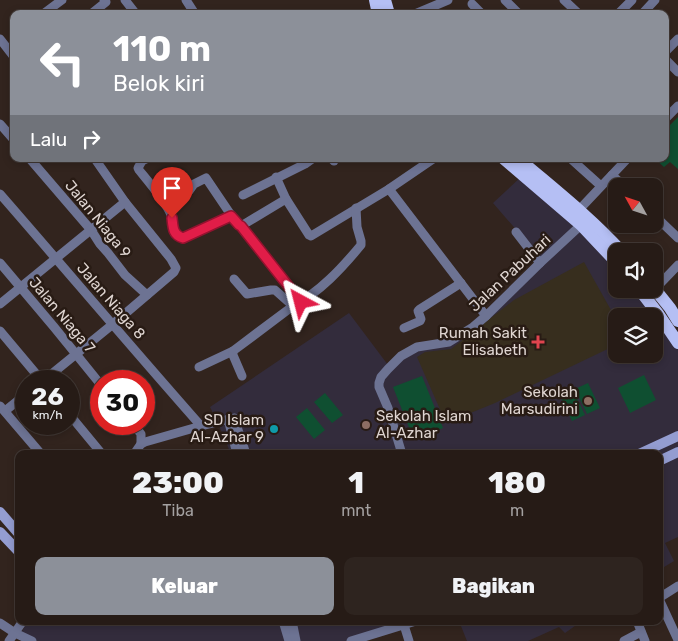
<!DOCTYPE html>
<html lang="id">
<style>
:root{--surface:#261b16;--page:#2e241f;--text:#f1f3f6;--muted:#a4a1a1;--line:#423935;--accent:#8c9099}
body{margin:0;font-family:Rubik,sans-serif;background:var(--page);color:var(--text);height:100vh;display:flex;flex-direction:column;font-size:19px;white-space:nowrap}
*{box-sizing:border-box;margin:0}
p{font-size:16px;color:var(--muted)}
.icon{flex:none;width:28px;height:28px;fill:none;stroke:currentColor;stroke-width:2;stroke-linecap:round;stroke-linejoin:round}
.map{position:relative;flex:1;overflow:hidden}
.drawer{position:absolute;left:15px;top:450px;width:648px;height:175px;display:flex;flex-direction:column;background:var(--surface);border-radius:10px;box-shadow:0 2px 8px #0003,0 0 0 1px var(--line)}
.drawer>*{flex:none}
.top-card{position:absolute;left:10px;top:10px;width:659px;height:152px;border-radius:10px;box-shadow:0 2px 8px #0003,0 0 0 1px var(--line);background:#8c9099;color:#fff;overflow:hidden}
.needle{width:32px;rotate:310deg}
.controls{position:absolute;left:608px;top:178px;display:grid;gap:10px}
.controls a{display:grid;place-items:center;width:55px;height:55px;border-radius:10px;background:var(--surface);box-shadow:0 2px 8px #0003,0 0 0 1px var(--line);font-size:25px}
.speed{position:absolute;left:15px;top:370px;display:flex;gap:10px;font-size:25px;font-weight:700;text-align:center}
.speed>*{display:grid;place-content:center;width:65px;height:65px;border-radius:50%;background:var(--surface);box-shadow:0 2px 8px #0003,0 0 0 1px var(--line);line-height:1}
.speed small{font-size:12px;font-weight:400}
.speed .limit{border:8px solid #d22;background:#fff;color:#111}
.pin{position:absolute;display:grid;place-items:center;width:42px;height:42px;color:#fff;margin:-51px -21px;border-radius:50% 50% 50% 0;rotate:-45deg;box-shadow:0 0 5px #0007}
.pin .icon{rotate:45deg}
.me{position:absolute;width:55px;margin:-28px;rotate:322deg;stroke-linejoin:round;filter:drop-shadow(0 0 4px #0008)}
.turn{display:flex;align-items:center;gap:18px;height:105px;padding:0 20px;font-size:22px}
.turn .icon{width:65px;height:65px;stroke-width:2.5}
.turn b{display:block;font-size:35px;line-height:42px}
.then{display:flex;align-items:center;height:48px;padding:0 20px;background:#0003;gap:10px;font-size:19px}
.eta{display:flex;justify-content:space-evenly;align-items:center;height:85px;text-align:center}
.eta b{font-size:30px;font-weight:800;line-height:35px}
.action{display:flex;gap:10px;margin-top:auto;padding:10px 20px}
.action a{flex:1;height:58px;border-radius:10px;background:var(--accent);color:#fff;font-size:20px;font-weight:800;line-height:58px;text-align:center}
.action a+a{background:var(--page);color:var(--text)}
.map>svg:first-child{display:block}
.commercial{fill:#332c3c;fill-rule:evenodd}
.medical{fill:#372e1e}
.green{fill:#0f4f31}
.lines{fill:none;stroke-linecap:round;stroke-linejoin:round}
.street{stroke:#6d7393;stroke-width:9}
.secondary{stroke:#949dd1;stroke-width:10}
.primary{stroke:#b5bff4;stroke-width:12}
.route-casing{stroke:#92132f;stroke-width:12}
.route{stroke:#e11d48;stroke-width:9}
.health-dot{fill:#e0444e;stroke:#281b14;stroke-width:2}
.education-dot{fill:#8d6e63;stroke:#281b14;stroke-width:2}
.culture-dot{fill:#0f9aa8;stroke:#281b14;stroke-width:2}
.labels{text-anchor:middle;stroke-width:5;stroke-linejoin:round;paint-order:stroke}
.street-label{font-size:15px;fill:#dfd5d1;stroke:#281b14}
.poi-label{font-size:15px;fill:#dfd5d1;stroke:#281b14;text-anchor:end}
</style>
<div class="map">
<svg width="678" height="641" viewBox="0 0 678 641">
<rect width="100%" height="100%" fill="#32241e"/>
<g class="commercial">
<path d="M523 175 616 262V289H639L678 345V537L665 543 674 561 659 570V454H231L217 421 210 407 349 313 388 365 421 343 441 346 484 317 544 262 493 203ZM616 316H654V354H616Z"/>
<path d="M28 621H410L348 641H37L21 633Z"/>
<path d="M459 621H582L565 633 559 627 528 641H467Z"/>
</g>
<path class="medical" d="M584 262 616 319V345L495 403 446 423 417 357 425 352 451 349 514 300Z"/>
<g class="green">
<path d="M678 117V169L670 162 664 167 655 159H665V130Z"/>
<path d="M644 375 656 400 630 413 618 388Z"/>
<path d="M422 376 443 428 414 440 393 387Z"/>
<path d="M588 383 600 408 587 414 575 389Z"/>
<path d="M573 390 585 415 572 421 560 396Z"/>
<path d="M325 393 343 415 332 423 314 402Z"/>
<path d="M307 408 325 430 314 439 296 417Z"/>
</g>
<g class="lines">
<g class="street">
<path d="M125 0 136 14"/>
<path d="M186 0 195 14"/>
<path d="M505 0 519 14"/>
<path d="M564 0 579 14"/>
<path d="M472 4 482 14"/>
<path d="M43 14 62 0"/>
<path d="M91 14 106 2 104 0"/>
<path d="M415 14 448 0"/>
<path d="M618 14 632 0"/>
<path d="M642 14 655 0"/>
<path d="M0 39 14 57"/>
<path d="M665 52 678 39"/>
<path d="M665 59 678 72"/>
<path d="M665 119 678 106"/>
<path d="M0 124 14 140"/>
<path d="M30 159 91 230 100 244 108 253 125 275 147 295"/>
<path d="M146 159 142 161 138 168 139 170C148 181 167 203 171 215 174 221 171 229 175 234 178 237 182 237 186 237L231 215"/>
<path d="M332 159 334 161"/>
<path d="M571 159 601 186"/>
<path d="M612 175 624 186"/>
<path d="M276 177 286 199"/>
<path d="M389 189 486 316"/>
<path d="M0 194C67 271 133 349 201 426"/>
<path d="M243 195 305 164 312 159"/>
<path d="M165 204 189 191 194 184 206 178 231 215 240 226H241L286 199 309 235 311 236 389 189 433 159"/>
<path d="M576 213 627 159"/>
<path d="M654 215 678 238"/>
<path d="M241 226 301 302"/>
<path d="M516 232 540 263"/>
<path d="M0 263 54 327 101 385"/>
<path d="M234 279 247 294 271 290H275L293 306C320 292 342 268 361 245V241L357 227 356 208"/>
<path d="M651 291 655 289 678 265"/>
<path d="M0 304 125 202"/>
<path d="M404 328 420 321 421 319 418 311 420 309 461 283"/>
<path d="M0 331 42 381"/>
<path d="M199 367 233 351"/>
<path d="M242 376 233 355V351L293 306"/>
<path d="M43 381 113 324 174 272 176 268 171 259 125 202 95 159"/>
<path d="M0 406 41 454"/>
<path d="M5 411 26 394"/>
<path d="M69 414 102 454"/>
<path d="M228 419 237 454"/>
<path d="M133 424 141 434V444"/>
<path d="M134 454 141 444 145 442 201 426 234 418 246 454"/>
<path d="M402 454 388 408 379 387V383L381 377 388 369 401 356 417 347 449 342 473 327 486 316 540 263 581 225"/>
<path d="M659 598 678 586"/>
<path d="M659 599 678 640"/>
<path d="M283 621 289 641"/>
<path d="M292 621 296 641"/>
<path d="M637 621 645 641"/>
<path d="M0 623 15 633 32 641"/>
<path d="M404 625 409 641"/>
<path d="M9 641 23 621"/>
<path d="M351 641 416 621"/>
<path d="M624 641 641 632"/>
</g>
<g class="secondary">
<path d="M639 454 678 436"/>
<path d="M659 461 678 452"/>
<path d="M0 512 19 534"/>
<path d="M0 532 19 552"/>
</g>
<g class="primary">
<path d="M375 0 378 14"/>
<path d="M385 0 389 14"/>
<path d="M504 159 581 225 616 262"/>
<path d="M519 159C554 189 590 217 621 251"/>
<path d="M654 288 670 308 678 321"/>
<path d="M639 289 659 315 678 343"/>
</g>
</g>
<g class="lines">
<defs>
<path id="route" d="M172 218C173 228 173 235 183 238L231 216 239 225 241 226 301 302"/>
</defs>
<use href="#route" class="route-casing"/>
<use href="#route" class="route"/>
</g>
<path class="health-dot" d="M535.5 334.5h5v5h5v5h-5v5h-5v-5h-5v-5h5z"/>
<g class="education-dot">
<circle cx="588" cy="401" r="5"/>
<circle cx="366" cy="425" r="5"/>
</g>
<circle class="culture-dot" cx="274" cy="429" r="5"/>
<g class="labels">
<g class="street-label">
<text transform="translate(98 219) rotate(51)" y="5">Jalan Niaga 9</text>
<text transform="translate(510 273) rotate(-43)" y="5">Jalan Pabuhari</text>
<text transform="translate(111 301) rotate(49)" y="5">Jalan Niaga 8</text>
<text transform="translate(62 315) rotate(50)" y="5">Jalan Niaga 7</text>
</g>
<g class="poi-label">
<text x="527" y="338">Rumah Sakit<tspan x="527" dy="17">Elisabeth</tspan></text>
<text x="578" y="397">Sekolah<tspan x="578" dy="17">Marsudirini</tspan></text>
<text x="376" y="421" text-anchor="start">Sekolah Islam<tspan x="376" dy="17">Al-Azhar</tspan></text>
<text x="264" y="425">SD Islam<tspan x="264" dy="17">Al-Azhar 9</tspan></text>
</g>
</g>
</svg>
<div class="controls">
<a><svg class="needle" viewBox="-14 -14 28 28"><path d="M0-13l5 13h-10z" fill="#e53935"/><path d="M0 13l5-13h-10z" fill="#a4a1a1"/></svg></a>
<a><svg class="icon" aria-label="sound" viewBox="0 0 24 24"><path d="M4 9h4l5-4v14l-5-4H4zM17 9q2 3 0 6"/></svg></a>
<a><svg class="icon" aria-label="layers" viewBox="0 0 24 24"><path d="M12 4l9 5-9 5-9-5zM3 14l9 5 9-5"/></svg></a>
</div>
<div class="speed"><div>26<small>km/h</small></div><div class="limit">30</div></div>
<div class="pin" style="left:172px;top:218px;background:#d93025"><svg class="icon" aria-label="arrive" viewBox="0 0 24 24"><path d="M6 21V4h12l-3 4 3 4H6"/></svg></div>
<svg class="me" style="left:301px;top:302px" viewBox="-20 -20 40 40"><path d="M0-17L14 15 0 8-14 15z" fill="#e11d48" stroke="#fff" stroke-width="4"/></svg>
<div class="top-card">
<div class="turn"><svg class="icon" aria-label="left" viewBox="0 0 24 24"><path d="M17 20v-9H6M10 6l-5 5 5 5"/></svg><div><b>110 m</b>Belok kiri</div></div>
<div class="then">Lalu<svg class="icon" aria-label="right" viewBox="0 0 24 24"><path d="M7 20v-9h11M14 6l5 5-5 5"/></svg></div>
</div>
<section class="drawer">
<div class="eta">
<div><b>23:00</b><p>Tiba</p></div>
<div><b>1</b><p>mnt</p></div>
<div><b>180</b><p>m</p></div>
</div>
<div class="action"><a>Keluar</a><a>Bagikan</a></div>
</section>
</div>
